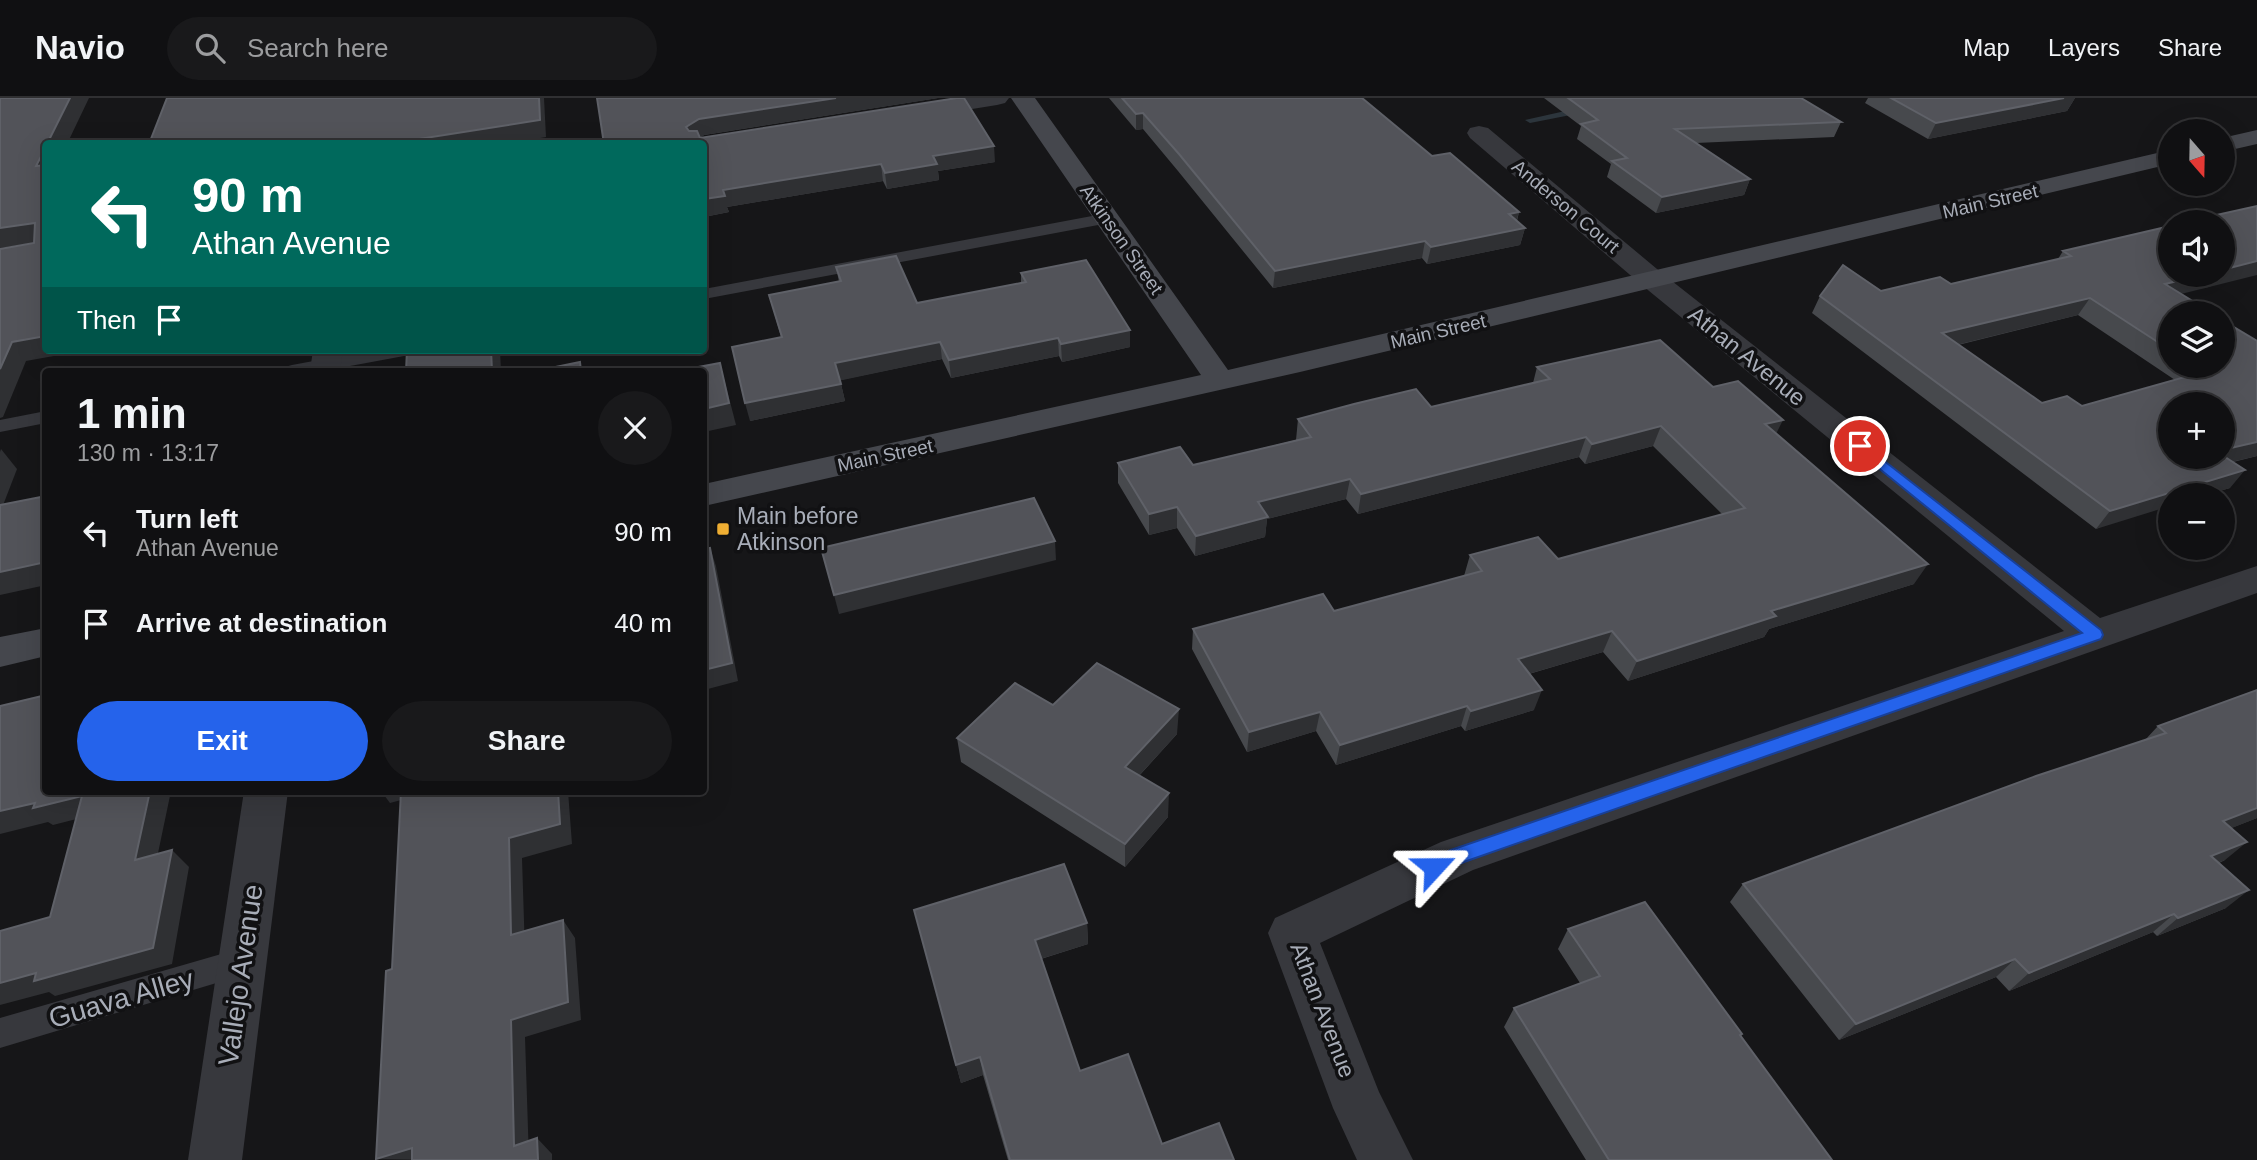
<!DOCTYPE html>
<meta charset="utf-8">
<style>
:root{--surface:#101012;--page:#19191b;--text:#f1f3f6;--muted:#9c9d9f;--line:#303032;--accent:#2563eb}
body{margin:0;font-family:Helvetica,sans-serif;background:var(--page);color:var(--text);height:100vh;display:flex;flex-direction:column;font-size:26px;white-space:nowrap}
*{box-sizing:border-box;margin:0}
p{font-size:23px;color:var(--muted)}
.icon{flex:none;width:38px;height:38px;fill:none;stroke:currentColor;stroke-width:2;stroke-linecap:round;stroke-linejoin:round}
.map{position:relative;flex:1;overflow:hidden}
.panel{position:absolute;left:42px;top:270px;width:665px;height:427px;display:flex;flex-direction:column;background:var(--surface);border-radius:7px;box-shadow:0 7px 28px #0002,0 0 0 2px var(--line)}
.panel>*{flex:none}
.banner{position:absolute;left:42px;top:42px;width:665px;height:214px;border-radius:7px;box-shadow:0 7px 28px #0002,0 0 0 2px var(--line);background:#00695c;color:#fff;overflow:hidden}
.needle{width:46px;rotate:160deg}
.controls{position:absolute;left:2158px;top:21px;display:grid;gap:14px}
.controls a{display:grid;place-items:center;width:77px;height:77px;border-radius:50%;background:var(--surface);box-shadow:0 7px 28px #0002,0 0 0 2px var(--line);font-size:35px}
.pin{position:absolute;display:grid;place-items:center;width:60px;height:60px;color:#fff;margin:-30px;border:4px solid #fff;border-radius:50%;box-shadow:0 2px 7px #0007}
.me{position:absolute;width:77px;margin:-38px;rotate:66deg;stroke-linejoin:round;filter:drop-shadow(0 0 5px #0008)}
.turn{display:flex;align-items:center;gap:24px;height:147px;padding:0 35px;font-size:32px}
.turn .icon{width:91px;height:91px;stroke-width:2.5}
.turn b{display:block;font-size:49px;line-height:60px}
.then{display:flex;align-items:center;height:66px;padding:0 35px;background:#0003;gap:14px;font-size:26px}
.round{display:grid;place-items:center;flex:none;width:74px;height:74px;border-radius:37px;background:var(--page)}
.headline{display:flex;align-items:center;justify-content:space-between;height:119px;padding:0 35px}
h1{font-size:42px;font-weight:600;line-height:52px}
.cta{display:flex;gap:14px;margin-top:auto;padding:14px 35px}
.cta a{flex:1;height:80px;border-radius:42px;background:var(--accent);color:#fff;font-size:28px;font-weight:600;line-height:80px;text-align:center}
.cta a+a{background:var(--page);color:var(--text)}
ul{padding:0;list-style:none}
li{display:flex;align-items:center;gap:21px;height:91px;padding:0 35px}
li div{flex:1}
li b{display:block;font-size:26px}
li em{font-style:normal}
header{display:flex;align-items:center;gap:42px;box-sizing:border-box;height:98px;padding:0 35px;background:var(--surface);border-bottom:2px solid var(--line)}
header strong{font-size:33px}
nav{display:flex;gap:38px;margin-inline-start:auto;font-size:24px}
.search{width:490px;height:63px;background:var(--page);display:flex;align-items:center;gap:18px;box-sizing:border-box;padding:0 24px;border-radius:38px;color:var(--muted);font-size:26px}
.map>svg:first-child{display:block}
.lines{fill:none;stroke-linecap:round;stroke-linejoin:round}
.stream{fill:#2c353c;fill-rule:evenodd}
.lane{fill:#37383d;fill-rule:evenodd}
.street{fill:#37383d;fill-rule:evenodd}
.secondary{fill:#45474d;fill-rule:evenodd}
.wall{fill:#47494d;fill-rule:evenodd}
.shaded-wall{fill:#2f3033}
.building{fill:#525359;stroke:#5f6168;stroke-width:2}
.route{fill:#2563eb;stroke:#184099;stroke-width:2}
.poi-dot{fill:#f2b134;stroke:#111113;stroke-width:2.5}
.labels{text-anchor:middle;stroke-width:7;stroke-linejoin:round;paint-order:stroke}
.far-street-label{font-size:19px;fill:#a8adb8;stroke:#111113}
.street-label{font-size:23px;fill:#a8adb8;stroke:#111113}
.poi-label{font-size:23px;fill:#a8adb8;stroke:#111113;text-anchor:start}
.near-street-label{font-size:28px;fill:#a8adb8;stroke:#111113}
</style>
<header>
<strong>Navio</strong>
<div class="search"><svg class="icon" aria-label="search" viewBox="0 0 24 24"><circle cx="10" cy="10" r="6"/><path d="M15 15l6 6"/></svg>Search here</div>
<nav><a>Map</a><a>Layers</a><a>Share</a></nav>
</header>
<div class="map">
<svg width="2257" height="1062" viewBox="0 0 2257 1062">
<rect width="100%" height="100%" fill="#161618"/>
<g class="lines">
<path class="stream" d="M1583 9 1588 12 1586 14 1530 25 1525 22Z"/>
<g class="lane">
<path d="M1108 115 1116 120 1114 124 704 201V191Z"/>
<path d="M373 252H414L404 258 323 273H282L285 269 292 267Z"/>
<path d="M46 313V325L0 334V322Z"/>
<path d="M242 850 253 854 257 864 253 874 0 950V920Z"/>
</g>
<g class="street">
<path d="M954 0H1009L1005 5 997 7 916 20 908 18 904 13 908 8Z"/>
<path d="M1479 28 1488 30 1663 176 2100 520 2257 468V495L1473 772 1320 845 1379 994 1413 1062H1357L1333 1010 1268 835 1275 820 1441 744 2064 533 1643 188 1470 40 1467 35 1470 30Z"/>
<path d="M313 252H343L340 273H310Z"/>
<path d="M244 693H288L242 1062H188Z"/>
</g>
<g class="secondary">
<path d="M1011 0H1035L1228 272 2170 52V66L1300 274 704 408V386L1201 277Z"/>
<path d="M2257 32V46L2222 54V40Z"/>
<path d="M46 530V558L0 569V539Z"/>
</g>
</g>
<g class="wall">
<path d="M597 0H938L704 37 700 40 995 64 938 73 939 82 887 91 883 83 727 109 729 114 704 119V46Z"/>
<path d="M1109 0H1362L1432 58 1519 114 1517 123 1525 130 1520 147 1427 166 1422 160 1273 190 1178 73 1143 31 1136 32Z"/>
<path d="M1544 0H1801L1841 24 1834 39 1696 45 1750 81 1744 97 1656 115 1607 79 1611 66 1577 41 1581 28Z"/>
<path d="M1868 0H2075L2067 13 1928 41 1865 5Z"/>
<path d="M2063 153 2181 196 2170 215V268H2222L2257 243V358L2233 364 2230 390 2205 397H2170L2096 431 1812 215 1820 198 1951 186 2058 161ZM2078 217 2175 282 2082 308 2042 305 1958 247Z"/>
<path d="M836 169 917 205 1021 185V175L1130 232V249L1062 264 1059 258 951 280 942 261 840 282 845 303 750 323 781 239 769 197 839 184Z"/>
<path d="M1537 269 1713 289 1776 335 1914 486 1769 531 1764 539 1628 583 1603 554 1529 576 1534 612 1465 633 1461 628 1336 667 1316 633 1247 654 1192 551 1193 531 1334 513 1464 478 1470 457 1558 461 1722 416 1653 348 1585 366 1579 359 1358 416 1346 401 1267 421 1265 439 1195 458 1177 430 1149 437 1118 385V365L1193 367 1296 342 1298 321 1431 309 1533 285Z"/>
<path d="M1053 607 1177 636 1139 678 1168 719 1125 769 961 664 957 640Z"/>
<path d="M2158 628 2257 720 2231 730 2225 762 2219 765 2226 810 2157 838 2153 834 2009 893 1996 879 1839 942 1730 804 1743 786 2145 642Z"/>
<path d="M914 812 1087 825 1088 846 1041 861 1080 973 1162 1046 1234 1062H1008L983 977 961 985Z"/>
<path d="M1568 831 1742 936 1741 938 1832 1062H1586L1504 929 1514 910 1580 885 1558 851Z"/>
</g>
<g class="shaded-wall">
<path d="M70 0H89L67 46H47Z"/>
<path d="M539 0H544L546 39 507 46H387Z"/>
<path d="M836 0H938L704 37 690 46 686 29 699 21Z"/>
<path d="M2064 0H2075L2067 13 1928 41 1936 25Z"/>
<path d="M1143 15V31L1136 32V16Z"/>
<path d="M994 48 995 64 938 73 939 82 887 91 885 75 933 58Z"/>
<path d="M46 49V83L36 68Z"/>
<path d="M881 66 883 83 727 109 729 114 704 119V101L723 92Z"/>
<path d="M1750 81 1744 97 1656 115 1662 99Z"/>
<path d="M1519 114 1514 131 1509 116Z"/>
<path d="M35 125 46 143 0 150V130Z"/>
<path d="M1525 130 1520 147 1427 166 1431 149Z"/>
<path d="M1425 143 1422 160 1273 190 1275 173Z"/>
<path d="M2257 163V177L2153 203 2165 186 2203 177H2222V172Z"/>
<path d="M2090 200 2078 217 1932 253 1942 235Z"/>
<path d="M1130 232V249L1062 264 1061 246Z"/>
<path d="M46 238V252H87L26 263 3 319 0 320V271L12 244Z"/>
<path d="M1058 240 1059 258 951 280 949 262Z"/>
<path d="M940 244 942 261 838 283 835 265Z"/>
<path d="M491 252H500L501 273H492Z"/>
<path d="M720 265 736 327 704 334V311Z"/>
<path d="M841 286 845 303 750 323 745 305Z"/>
<path d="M1783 322 1773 342 1765 326Z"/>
<path d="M1661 328 1653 348 1585 366 1592 346Z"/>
<path d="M1586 339 1579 359 1358 416 1361 396Z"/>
<path d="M2257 344V358L2201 371 2222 359V352Z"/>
<path d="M1 351 17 371 0 415V354Z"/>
<path d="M2245 372 2230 390 2205 397H2170V408L2096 431 2110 413Z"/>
<path d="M1350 381 1346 401 1267 421 1265 439 1195 458 1196 438 1258 404Z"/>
<path d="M1177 409V430L1149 437V416Z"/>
<path d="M1055 443 1056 462 839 516 834 497Z"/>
<path d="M710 450 716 468 738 583 704 592Z"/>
<path d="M46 464V487L0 497V474Z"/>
<path d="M1928 466 1914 486 1769 531 1764 539 1628 583 1637 563 1771 513Z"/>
<path d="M1612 533 1603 554 1511 581 1518 561Z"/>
<path d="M1542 592 1534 612 1465 633 1471 613Z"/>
<path d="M1467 608 1461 628 1336 667 1340 647Z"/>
<path d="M1179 611 1177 636 1125 693V669Z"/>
<path d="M1320 614 1316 633 1247 654 1249 634Z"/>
<path d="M150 693H171L153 779 135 762Z"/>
<path d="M381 693H412L416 698 390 705Z"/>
<path d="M558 693H568L572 746 522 760 525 855 511 837 509 740Z"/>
<path d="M1169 695 1168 719 1125 769V746Z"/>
<path d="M82 698 100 715 53 727 48 724 0 736V713L35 705Z"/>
<path d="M2257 710V720L2202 742 2223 723Z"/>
<path d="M2247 744 2225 762 2190 776 2211 758Z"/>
<path d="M172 752 189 769 172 866 55 898 49 894 0 907V885L36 875Z"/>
<path d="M2249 792 2226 810 2157 838 2178 820Z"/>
<path d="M2174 816 2153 834 2009 893 2029 875Z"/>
<path d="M563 822 575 840 581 922 525 939 529 1062 514 1048 511 922Z"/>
<path d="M1087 825 1088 846 1037 862 1035 842Z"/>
<path d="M2015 861 1996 879 1839 942 1856 926Z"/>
<path d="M980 959 983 977 961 985 956 967Z"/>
<path d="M537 1040 552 1056V1062H538Z"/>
<path d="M412 1050 427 1062 376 1061Z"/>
</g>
<g class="building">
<path d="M0 0H70L47 46H46V49L36 68 46 67V238L12 244 0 271V151L34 145 35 125 0 130Z"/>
<path d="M167 0H539L540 22 387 46H149Z"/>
<path d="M597 0H836L699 21 686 29 689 33H697L700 40 957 0H964L994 48 933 58 937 66 885 75 881 66 723 92 725 98 704 101V46H604Z"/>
<path d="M1122 0H1362L1432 58 1450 55 1519 114 1509 116 1525 130 1431 149 1425 143 1275 173 1179 56 1143 15 1136 16Z"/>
<path d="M1568 0H1801L1841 24 1675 31 1750 81 1662 99 1612 63 1627 60 1581 26 1598 22Z"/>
<path d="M1891 0H2064L1936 25Z"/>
<path d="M2257 108V163L2222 172V124H2185Z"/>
<path d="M2170 128V177H2203L2165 186 2212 215H2170V252L2090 200 1942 235 2042 305 2067 298 2082 308 2203 274 2193 268H2222V222L2257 243V344L2222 352V306H2170V359H2222V357L2245 372 2110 413 1820 198 1843 167 1881 193 1940 179 1951 186 2071 158 2063 153Z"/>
<path d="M896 158 917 205 1026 184 1021 175 1086 162 1130 232 1061 246 1058 240 949 262 940 244 835 265 841 286 745 305 732 249 782 239 769 197 841 183 836 169Z"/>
<path d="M1660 242 1713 289 1738 283 1783 322 1765 326 1928 466 1771 513 1776 518 1637 563 1612 533 1518 561 1542 592 1471 613 1467 608 1340 647 1320 614 1249 634 1193 531 1323 496 1334 513 1482 473 1470 457 1538 439 1558 461 1745 410 1661 328 1592 346 1586 339 1361 396 1350 381 1258 404 1268 419 1196 438 1177 409 1149 416 1118 365 1180 349 1193 367 1311 339 1298 321 1354 306 1416 291 1431 309 1550 281 1537 269Z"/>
<path d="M407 252H491L492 273H406Z"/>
<path d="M580 264 581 273H536Z"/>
<path d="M720 265 729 305 704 311V273H677Z"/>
<path d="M46 398V464L0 474V407Z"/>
<path d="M1034 400 1055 443 834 497 821 450Z"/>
<path d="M710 450 732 565 704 572V451Z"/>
<path d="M1097 565 1179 611 1125 669 1169 695 1125 746 957 640 1015 585 1053 607Z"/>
<path d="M2257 592V710L2223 723 2247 744 2211 758 2249 792 2178 820 2174 816 2029 875 2015 861 1856 926 1743 786 2036 678 2166 635 2158 628Z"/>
<path d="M46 597V693H150L135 762 172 752 153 850 34 883 36 875 0 885V833L50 819 82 698 33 710 35 705 0 713V608Z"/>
<path d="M401 693H558L560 726 509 740 511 837 563 822 568 904 511 922 514 1048 537 1040 538 1062H412V1050L376 1061 386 873 392 871Z"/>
<path d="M1064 766 1087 825 1035 842 1080 973 1128 956 1162 1046 1219 1025 1234 1062H1010L980 959 956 967 914 812Z"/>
<path d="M1645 804 1742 936 1740 937 1832 1062H1609L1514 910 1600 878 1568 831Z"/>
</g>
<path class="route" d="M1860 344 2101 532 2103 537 2101 541 1464 764 1434 777 1427 775 1424 769 1427 763 1451 752 2082 535 1855 351V345Z"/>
<rect class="poi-dot" x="716" y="424" width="14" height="14" rx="3.5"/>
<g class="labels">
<g class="far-street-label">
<text transform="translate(1990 103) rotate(-13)" y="7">Main Street</text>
<text transform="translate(1566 108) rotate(40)" y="7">Anderson Court</text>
<text transform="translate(1122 141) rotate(55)" y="7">Atkinson Street</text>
<text transform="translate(1438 233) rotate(-13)" y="7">Main Street</text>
<text transform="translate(885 357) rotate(-12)" y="7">Main Street</text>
</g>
<g class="street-label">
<text transform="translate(1747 258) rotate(39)" y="8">Athan Avenue</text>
<text transform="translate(1323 912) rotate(69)" y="8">Athan Avenue</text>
</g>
<g class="poi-label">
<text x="737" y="426">Main before<tspan x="737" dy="26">Atkinson</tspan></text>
</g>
<g class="near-street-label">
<text transform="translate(240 877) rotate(-82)" y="10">Vallejo Avenue</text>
<text transform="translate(121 900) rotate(-16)" y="10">Guava Alley</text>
</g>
</g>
</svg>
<div class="controls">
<a><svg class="needle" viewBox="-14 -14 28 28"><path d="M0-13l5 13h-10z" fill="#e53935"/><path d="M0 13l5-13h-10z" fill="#9c9d9f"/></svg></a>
<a><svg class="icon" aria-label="sound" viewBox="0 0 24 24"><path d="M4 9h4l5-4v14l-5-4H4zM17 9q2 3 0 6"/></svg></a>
<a><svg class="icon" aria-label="layers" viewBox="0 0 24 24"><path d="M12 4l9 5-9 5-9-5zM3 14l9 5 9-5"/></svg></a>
<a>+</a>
<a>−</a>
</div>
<div class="pin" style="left:1860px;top:348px;background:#d93025"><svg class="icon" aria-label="arrive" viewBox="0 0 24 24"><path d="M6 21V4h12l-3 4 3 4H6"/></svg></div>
<svg class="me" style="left:1434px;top:769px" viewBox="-20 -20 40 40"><path d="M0-17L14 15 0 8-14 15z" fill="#2563eb" stroke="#fff" stroke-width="4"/></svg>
<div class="banner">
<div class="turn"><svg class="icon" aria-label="left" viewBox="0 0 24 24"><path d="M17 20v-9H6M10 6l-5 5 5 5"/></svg><div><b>90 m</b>Athan Avenue</div></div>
<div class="then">Then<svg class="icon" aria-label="arrive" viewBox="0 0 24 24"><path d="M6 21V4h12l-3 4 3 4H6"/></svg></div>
</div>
<section class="panel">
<div class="headline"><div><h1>1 min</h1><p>130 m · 13:17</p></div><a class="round"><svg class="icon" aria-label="close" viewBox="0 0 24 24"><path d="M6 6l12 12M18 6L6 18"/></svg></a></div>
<ul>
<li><svg class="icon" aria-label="left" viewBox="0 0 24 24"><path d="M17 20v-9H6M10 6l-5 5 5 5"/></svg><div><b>Turn left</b><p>Athan Avenue</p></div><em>90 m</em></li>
<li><svg class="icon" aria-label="arrive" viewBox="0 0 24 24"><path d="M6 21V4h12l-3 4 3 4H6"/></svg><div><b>Arrive at destination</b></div><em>40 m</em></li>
</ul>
<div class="cta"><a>Exit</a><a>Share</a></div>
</section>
</div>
